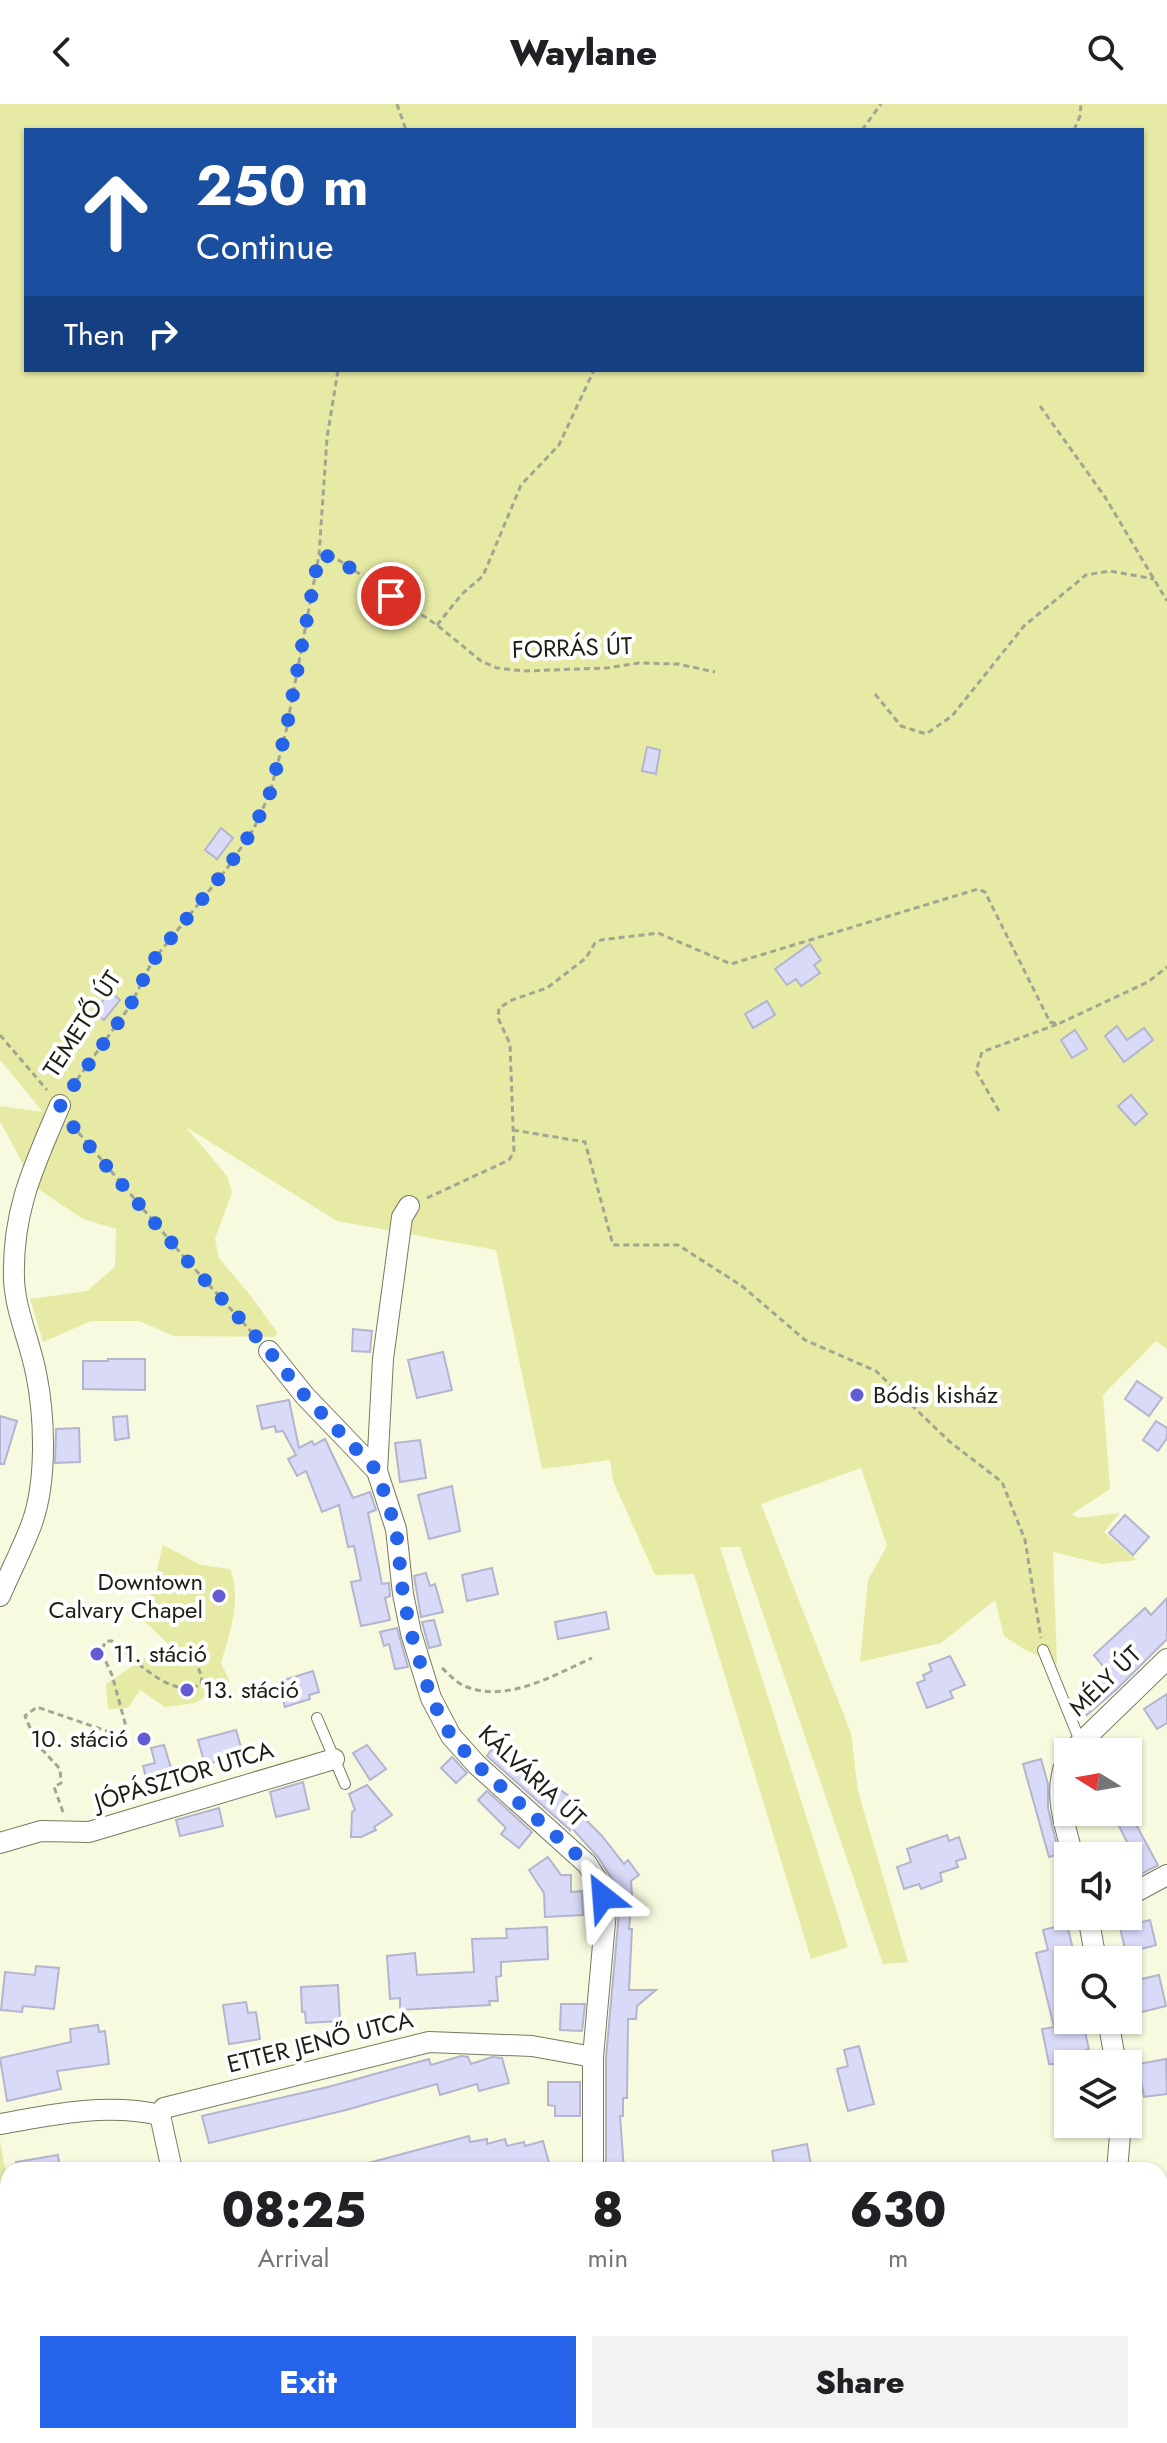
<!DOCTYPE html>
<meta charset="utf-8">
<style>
:root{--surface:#fff;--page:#f2f2f2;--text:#202124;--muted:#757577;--accent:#2563eb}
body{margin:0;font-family:Jost,sans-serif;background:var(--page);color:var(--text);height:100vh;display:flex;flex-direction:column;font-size:30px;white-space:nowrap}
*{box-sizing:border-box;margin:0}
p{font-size:26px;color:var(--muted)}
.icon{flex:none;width:44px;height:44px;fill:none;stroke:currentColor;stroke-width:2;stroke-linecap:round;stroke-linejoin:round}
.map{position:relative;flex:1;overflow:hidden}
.side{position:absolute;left:0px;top:2058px;width:1168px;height:282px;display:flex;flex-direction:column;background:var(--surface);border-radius:24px 24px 0 0;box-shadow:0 2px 6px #0004}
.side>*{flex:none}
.hud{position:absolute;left:24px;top:24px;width:1120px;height:244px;border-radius:0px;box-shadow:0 2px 6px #0004;background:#1a4fa0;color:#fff;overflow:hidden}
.needle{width:52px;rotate:281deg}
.fabs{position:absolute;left:1054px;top:1634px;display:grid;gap:16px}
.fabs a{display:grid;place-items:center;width:88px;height:88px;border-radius:0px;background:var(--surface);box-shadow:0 2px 6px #0004;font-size:40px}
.pin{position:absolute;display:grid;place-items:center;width:68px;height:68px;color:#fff;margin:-34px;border:4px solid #fff;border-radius:50%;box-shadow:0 2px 8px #0007}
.me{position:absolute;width:88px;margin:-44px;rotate:332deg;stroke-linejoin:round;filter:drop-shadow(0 0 6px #0008)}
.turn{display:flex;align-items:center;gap:28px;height:168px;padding:0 40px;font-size:36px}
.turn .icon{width:104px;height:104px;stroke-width:2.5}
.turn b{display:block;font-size:56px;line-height:68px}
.then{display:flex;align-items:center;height:76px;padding:0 40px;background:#0003;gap:16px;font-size:30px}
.eta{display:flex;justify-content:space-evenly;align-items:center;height:136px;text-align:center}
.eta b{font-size:48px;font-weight:800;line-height:56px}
.cta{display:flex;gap:16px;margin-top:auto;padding:16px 40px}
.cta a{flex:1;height:92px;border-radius:0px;background:var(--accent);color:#fff;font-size:32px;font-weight:800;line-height:92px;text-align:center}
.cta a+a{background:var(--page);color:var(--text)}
header{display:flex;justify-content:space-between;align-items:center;height:104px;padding:0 40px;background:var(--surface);font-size:36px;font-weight:800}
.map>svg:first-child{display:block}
.green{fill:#e6eaa5;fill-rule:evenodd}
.building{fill:#d8daf8;stroke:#b3b5ce;stroke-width:2}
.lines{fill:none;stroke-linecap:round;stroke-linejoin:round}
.lane-casing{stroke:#787962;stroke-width:12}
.street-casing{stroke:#787962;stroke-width:22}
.secondary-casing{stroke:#787962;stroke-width:30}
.path{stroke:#a3a591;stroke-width:3;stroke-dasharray:6 4;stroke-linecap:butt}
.lane{stroke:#fff;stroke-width:10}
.street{stroke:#fff;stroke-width:20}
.secondary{stroke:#fff;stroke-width:28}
.route{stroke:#2563eb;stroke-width:14;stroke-dasharray:0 25.2}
.poi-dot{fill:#635bd4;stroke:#fff;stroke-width:3}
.labels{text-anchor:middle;stroke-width:8;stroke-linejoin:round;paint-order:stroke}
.street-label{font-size:24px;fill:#1d1e15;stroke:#fff}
.poi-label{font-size:24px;fill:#1d1e15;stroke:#fff;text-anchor:start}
</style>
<header><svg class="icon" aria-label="back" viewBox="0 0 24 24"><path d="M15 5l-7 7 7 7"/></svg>Waylane<svg class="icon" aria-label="search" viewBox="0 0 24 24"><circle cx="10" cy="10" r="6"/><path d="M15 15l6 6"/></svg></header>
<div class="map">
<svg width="1167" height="2339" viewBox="0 0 1167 2339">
<rect width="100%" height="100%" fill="#f8fadf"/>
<g class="green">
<path d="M0 0H1167V1245L1156 1237 1103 1291 1110 1385 1072 1410 1078 1414 1120 1409 1104 1428 1137 1456 1102 1460 1053 1448 1057 1560 1025 1546 1004 1532 995 1496 941 1539 860 1558 868 1476 887 1442 861 1364 761 1400 851 1629 858 1687 908 1858 883 1860 740 1443H720L848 1843 811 1855 694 1470 655 1471 613 1377 610 1356 542 1365 496 1146 337 1117 186 1023 227 1072 232 1088 215 1135 219 1154 250 1191 277 1228 275 1233 174 1232 139 1217H91L43 1238 30 1195 87 1187 115 1163 116 1125 83 1115 35 1083 0 1017V1002L43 1008 0 956ZM26 26H1142V266H26Z"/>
<path d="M163 1441 201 1461 230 1465C242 1496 230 1529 221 1559L230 1578 195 1599 165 1603 140 1586 128 1604 108 1605 106 1580 145 1554 156 1562 177 1548 144 1517Z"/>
<path d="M0 2036 8 2082V2208L0 2209Z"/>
</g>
<g class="building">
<path d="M647 643 660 646 656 670 642 667Z"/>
<path d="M221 724 233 734 217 755 205 746Z"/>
<path d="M810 840 821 856 814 861 820 869 801 882 796 875 787 881 775 865Z"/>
<path d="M110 888 120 896 104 916 94 908Z"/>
<path d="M767 897 775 911 753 924 745 910Z"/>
<path d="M1117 922 1127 936 1144 924 1153 936 1124 958 1105 932Z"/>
<path d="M1075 926 1087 945 1072 954 1061 936Z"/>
<path d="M1131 991 1147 1010 1135 1021 1118 1002Z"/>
<path d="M353 1225 372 1227 370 1248 352 1247Z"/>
<path d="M443 1248 452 1286 417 1294 408 1256Z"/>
<path d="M108 1255H145V1286L83 1285V1257H108Z"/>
<path d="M1137 1277 1162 1294 1149 1312 1125 1295Z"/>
<path d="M289 1296 299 1344 312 1337 314 1341 325 1335 353 1394 370 1388 376 1406 368 1409 382 1480 389 1479 390 1492 385 1494 390 1516 361 1522 351 1478 361 1476 354 1442 348 1443 339 1401 322 1408 306 1367 297 1372 288 1355 296 1351 283 1327 276 1328 275 1322 262 1325 257 1302Z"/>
<path d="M0 1312 17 1317 4 1360H0Z"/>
<path d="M127 1312 129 1334 115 1336 113 1313Z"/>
<path d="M1156 1317 1167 1324V1334L1158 1347 1143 1336Z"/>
<path d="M79 1324 80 1358 55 1359 56 1325Z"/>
<path d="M420 1336 426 1374 400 1378 395 1339Z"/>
<path d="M452 1382 460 1427 429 1435 418 1391Z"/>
<path d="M1125 1411 1149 1433 1133 1451 1109 1429Z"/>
<path d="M492 1464 498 1490 467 1497 462 1471Z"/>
<path d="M426 1469 430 1482 435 1480 443 1508 421 1513 414 1472Z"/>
<path d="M1167 1494V1535L1117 1585 1087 1611 1078 1600 1091 1589 1086 1582 1106 1566 1094 1551 1145 1504 1151 1511Z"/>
<path d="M606 1508 609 1525 558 1535 555 1518Z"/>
<path d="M434 1516 441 1541 429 1544 422 1518Z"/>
<path d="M397 1524 408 1563 395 1565 389 1540 384 1542 380 1528Z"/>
<path d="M950 1552 965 1581 950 1587 953 1594 927 1604 917 1579 925 1576 923 1571 932 1567 929 1560Z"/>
<path d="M313 1567 319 1588 309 1591 310 1595 285 1603 278 1578Z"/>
<path d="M1167 1590V1619L1157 1625 1144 1605Z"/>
<path d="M236 1626 243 1650 205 1661 198 1636Z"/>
<path d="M164 1641 173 1670 147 1677 143 1662 155 1659 151 1644Z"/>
<path d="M367 1641 386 1665 370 1676 353 1649Z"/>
<path d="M492 1645 524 1668 527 1663 582 1701 577 1707 602 1732 624 1760 628 1756 639 1771 631 1777 633 1805 631 1801 629 1825H632L629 1886H656L637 1902 636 1915H628L627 1994H623V2012H620L624 2066H606V1954L619 1808 615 1786H619L598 1753 570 1722V1726L487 1652Z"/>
<path d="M452 1653 467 1669 456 1679 441 1664Z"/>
<path d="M1041 1655 1048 1680V1704L1059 1750 1049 1753 1023 1660Z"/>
<path d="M303 1678 309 1705 276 1713 270 1688Z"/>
<path d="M367 1681 392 1711 374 1723 376 1726 361 1733H351L352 1708 355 1706 349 1690Z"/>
<path d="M487 1687 532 1728 519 1744 501 1730 506 1724 478 1696Z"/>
<path d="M219 1704 223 1722 180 1732 176 1716Z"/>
<path d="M1132 1713 1158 1761 1128 1777V1750L1132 1748 1118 1720Z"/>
<path d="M947 1731 949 1737 959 1733 966 1754 956 1757 958 1763 940 1769 942 1777 921 1785 919 1780 904 1785 897 1763 911 1758 907 1745Z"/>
<path d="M548 1753 561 1771H571V1788L582 1787 583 1811 545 1813 544 1789 529 1766Z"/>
<path d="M1150 1816 1156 1841 1126 1849 1120 1824Z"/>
<path d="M1067 1820 1074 1850 1068 1852V1920L1082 1916 1089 1945 1086 1946 1088 1960H1068V1987L1061 1988 1056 1960H1049L1042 1925 1054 1923 1036 1849 1048 1846 1043 1826Z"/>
<path d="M547 1823 548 1855 501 1858V1872L496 1873 498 1897H489L490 1901 400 1906V1894L390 1895 387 1852 415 1849 417 1871 474 1868 472 1835 507 1834 506 1825Z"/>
<path d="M36 1862 59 1864 54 1905 23 1902 22 1908 1 1906 5 1868 35 1871Z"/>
<path d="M1159 1871 1166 1902 1134 1910 1128 1878Z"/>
<path d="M338 1881 340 1917 306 1919 305 1908H302L301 1883Z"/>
<path d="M246 1898 248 1909 256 1908 260 1935 229 1940 223 1901Z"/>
<path d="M561 1900H585L582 1927 560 1926Z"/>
<path d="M98 1921 99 1928 105 1927 109 1960 57 1967 61 1985 7 1997 0 1954 71 1938 70 1925Z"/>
<path d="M859 1942 874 2000 848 2007 837 1965 848 1962 844 1946Z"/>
<path d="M461 1952 468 1953 471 1960 492 1953 502 1954 509 1979 479 1987 477 1980 440 1991 437 1980 346 2006 209 2039 202 2012 328 1983 429 1955 431 1961Z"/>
<path d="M1166 1955 1167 1990 1144 1993 1138 1960Z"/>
<path d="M548 1978H580V2012H555V2002L548 2001Z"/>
<path d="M469 2032 470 2038 487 2035V2040L505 2035 507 2042 524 2038 525 2042 543 2037 551 2066H362L361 2061Z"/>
<path d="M807 2040 812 2066H775L772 2047Z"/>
<path d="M58 2051 60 2066H17L16 2058Z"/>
</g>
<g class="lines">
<defs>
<g id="lane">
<path d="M1043 1546 1080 1637"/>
<path d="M317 1614 345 1680"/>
</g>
<g id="street">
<path d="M409 1102 402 1113 383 1255 377 1367 396 1425 403 1490 411 1529 431 1594 451 1632 477 1661 587 1760 599 1779 606 1807 593 1953V2066"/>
<path d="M269 1247 305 1292 377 1367"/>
<path d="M0 1492C10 1468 23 1444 32 1419 47 1377 45 1313 36 1269 30 1238 15 1206 14 1175 12 1106 34 1062 60 1001"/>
<path d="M1071 1648 1167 1555"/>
<path d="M1068 1653C1052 1686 1064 1718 1073 1752"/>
<path d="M0 1739 41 1727 89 1728 334 1655"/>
<path d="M1128 1792 1167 1771"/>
<path d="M1088 1812 1096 1856"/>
<path d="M1108 1916 1116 1960"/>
<path d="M1 2020C54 2010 107 1999 160 2011"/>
<path d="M172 2066 160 2011 164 2004 429 1938 532 1942 593 1953"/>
<path d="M1117 2066 1121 2020"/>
<path d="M220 2332 221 2339"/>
<path d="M994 2332 995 2339"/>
<path d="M435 2339 442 2332"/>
<path d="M686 2339 687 2332"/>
</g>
<g id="secondary">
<path d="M1160 2128 1167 2127"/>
<path d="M569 2332C580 2339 591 2339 603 2332"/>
<path d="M241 2339 288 2332"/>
</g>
</defs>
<use href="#lane" class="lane-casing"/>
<use href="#street" class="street-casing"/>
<use href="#secondary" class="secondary-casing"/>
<g class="path">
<path d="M397 0 406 26"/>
<path d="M862 26 881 0"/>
<path d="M1074 26 1080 12 1081 0"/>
<path d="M1040 302 1105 393 1167 497"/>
<path d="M319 451 334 453 437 521 481 557 497 564 524 567 606 564 639 559 678 560 715 568"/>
<path d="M437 521 462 490 483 472 521 381 559 341 594 266"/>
<path d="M875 590 901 622 926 630 952 612 1024 522 1086 471 1110 467 1154 475"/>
<path d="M0 931 47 986"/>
<path d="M71 984 130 902 152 858 228 763 253 726 270 689 286 627 319 451 327 334 338 266"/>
<path d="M999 1007 976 967 982 948 1058 920"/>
<path d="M72 1021 183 1152 256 1233"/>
<path d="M513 1026 585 1038 613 1141H678L742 1182 805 1236 876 1267 950 1338 1002 1378 1025 1436 1041 1534"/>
<path d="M427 1094 509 1056 514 1048 510 940 498 914 499 904 512 896 547 884 586 854 595 839 601 836 658 829 731 860 978 785 985 788 1050 918 1058 920 1148 878 1167 863"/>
<path d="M442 1564C450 1571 456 1579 467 1583 508 1599 556 1570 592 1554"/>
<path d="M63 1708 54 1683 61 1679 60 1665 37 1640 25 1612 37 1603 118 1631 127 1626 112 1571 101 1547 106 1537H112C133 1554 172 1597 201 1580L202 1573 194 1554"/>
<path d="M537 2339 542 2332"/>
</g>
<use href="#lane" class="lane"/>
<use href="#street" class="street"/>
<use href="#secondary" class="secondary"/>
</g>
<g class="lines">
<path class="route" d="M391 492 334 453 319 451 286 627 270 689 253 726 228 763 152 858 130 902 60 1001 74 1024 183 1152 269 1247 305 1292 377 1367 396 1425 403 1490 411 1529 431 1594 451 1632 477 1661 587 1760 599 1779 603 1793"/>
</g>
<g class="poi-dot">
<circle cx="857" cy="1291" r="8"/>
<circle cx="219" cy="1492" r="8"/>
<circle cx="97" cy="1550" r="8"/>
<circle cx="187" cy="1586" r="8"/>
<circle cx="144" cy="1635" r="8"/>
</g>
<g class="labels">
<g class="street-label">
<text transform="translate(572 544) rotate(-2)" y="8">FORRÁS ÚT</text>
<text transform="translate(82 920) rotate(-57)" y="8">TEMETŐ ÚT</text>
<text transform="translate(1105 1577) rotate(-44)" y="8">MÉLY ÚT</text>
<text transform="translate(184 1672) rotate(-17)" y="8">JÓPÁSZTOR UTCA</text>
<text transform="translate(532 1672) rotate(43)" y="8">KÁLVÁRIA ÚT</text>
<text transform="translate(320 1938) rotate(-14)" y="8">ETTER JENŐ UTCA</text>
</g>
<g class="poi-label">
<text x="873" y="1299">Bódis kisház</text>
<text x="203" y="1486" text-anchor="end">Downtown<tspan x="203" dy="28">Calvary Chapel</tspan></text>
<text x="113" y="1558">11. stáció</text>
<text x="203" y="1594">13. stáció</text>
<text x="128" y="1643" text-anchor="end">10. stáció</text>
</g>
</g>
</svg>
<div class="fabs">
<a><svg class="needle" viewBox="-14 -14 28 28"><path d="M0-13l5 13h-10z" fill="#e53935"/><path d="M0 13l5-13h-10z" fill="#757577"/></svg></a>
<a><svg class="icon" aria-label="sound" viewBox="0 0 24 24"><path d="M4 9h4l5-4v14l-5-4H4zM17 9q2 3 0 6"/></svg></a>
<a><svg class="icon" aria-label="search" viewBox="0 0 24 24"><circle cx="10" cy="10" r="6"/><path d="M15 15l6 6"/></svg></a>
<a><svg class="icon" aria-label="layers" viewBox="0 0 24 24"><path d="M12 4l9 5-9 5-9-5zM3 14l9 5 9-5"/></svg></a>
</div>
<div class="pin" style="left:391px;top:492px;background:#d93025"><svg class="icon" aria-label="arrive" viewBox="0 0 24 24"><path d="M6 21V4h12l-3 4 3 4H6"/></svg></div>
<svg class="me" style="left:603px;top:1793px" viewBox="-20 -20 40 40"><path d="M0-17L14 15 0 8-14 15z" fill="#2563eb" stroke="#fff" stroke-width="4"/></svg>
<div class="hud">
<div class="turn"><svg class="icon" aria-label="ahead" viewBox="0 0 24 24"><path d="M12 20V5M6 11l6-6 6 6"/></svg><div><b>250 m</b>Continue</div></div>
<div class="then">Then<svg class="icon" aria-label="right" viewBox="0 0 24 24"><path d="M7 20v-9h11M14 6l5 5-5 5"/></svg></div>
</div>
<section class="side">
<div class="eta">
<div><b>08:25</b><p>Arrival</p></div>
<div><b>8</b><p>min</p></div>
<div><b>630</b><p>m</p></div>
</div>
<div class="cta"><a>Exit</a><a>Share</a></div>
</section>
</div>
